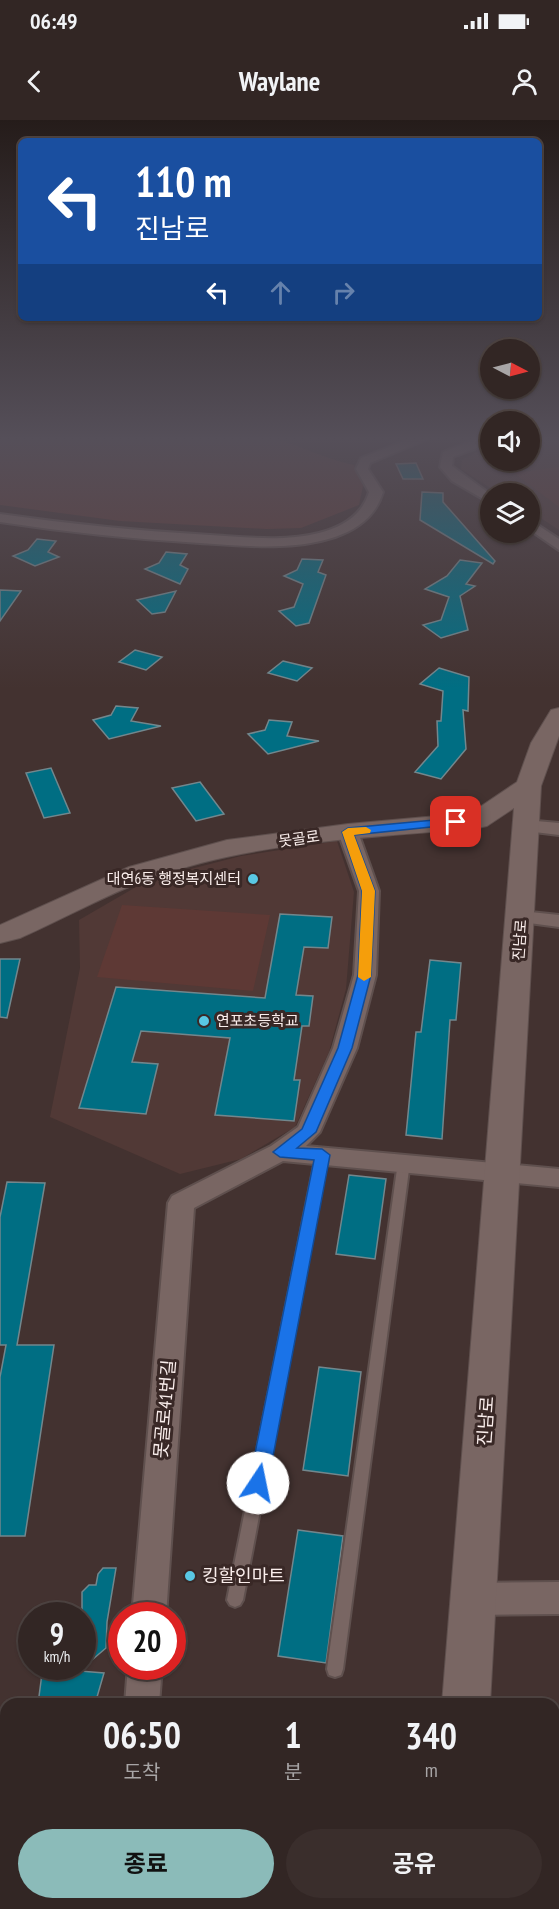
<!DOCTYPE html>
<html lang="ko">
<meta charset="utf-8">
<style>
:root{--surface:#322624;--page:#3a2e2c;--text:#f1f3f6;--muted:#a8a5a6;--line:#4d4341;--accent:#8bbbb9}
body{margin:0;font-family:"PT Sans Narrow","Noto Sans KR",sans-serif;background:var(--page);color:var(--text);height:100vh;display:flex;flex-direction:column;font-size:22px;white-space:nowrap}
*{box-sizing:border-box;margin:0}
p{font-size:20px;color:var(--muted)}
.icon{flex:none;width:33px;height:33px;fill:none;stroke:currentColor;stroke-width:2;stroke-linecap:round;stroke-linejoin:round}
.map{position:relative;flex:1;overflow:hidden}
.sheet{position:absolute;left:0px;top:1578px;width:560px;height:212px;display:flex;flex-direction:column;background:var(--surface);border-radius:18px 18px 0 0;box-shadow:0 2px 4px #0004,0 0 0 2px var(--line)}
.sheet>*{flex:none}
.top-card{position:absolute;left:18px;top:18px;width:524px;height:183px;border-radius:9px;box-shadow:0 2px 4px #0004,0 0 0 2px var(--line);background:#1a4fa0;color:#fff;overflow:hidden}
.needle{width:39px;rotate:96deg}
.tools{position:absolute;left:480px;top:219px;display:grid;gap:12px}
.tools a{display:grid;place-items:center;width:60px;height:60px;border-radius:50%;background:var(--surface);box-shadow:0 2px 4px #0004,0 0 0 2px var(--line);font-size:30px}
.speed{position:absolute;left:18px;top:1482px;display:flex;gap:12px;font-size:30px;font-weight:700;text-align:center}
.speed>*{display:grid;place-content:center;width:78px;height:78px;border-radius:50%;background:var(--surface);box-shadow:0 2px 4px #0004,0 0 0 2px var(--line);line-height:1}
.speed small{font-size:15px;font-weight:400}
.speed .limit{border:9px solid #d22;background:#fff;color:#111}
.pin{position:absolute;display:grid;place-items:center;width:51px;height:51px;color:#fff;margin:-26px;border-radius:12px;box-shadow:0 3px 9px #0006}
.me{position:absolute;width:66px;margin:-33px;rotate:11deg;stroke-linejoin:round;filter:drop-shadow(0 0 4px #0008)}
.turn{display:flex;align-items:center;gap:21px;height:126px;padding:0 18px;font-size:27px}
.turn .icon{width:78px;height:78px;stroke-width:2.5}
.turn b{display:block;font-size:42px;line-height:51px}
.lanes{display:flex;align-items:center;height:57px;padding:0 18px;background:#0003;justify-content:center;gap:30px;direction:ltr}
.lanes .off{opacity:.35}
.eta{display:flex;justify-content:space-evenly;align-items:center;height:102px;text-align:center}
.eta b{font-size:36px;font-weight:700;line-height:42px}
.cta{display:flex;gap:12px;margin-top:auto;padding:12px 18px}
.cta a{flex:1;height:69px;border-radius:36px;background:var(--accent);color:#111;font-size:24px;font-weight:700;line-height:69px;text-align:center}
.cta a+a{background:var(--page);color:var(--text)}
.status{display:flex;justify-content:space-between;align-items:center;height:42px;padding:0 30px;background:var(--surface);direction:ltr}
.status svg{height:16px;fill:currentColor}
header{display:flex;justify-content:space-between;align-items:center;height:78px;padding:0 18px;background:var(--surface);font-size:27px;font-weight:700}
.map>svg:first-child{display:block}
.built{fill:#513936}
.green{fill:#5e3935}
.building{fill:#006e83;stroke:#72878d;stroke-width:1.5}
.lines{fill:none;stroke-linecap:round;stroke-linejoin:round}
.lane-casing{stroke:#5f504e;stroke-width:4}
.street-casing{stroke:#5f504e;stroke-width:4}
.secondary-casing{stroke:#5f504e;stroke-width:2}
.lane{fill:#796663;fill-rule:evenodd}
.street{fill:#796663;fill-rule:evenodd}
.secondary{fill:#796663;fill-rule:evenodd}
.route{fill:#1a73e8;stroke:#114b97;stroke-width:1.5}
.slow{fill:#f59e0b}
.poi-dot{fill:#59c8e4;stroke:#392826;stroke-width:2}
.labels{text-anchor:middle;stroke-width:6;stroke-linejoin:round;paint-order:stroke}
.street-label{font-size:15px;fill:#faeeec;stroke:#392826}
.poi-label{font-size:15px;fill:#faeeec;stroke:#392826;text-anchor:end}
.near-street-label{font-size:18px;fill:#faeeec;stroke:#392826}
.near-poi-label{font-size:18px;fill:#faeeec;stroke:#392826;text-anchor:start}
</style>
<div class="status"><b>06:49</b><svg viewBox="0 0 49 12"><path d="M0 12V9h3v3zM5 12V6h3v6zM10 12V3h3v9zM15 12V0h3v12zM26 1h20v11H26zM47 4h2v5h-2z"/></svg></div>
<header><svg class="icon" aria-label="back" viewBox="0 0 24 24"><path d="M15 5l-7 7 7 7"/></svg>Waylane<svg class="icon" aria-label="person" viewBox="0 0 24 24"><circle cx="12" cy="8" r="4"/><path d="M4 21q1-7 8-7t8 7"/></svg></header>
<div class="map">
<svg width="559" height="1789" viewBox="0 0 559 1789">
<rect width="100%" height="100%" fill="#433230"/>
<g class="built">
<path d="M559 321V410L530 391V374L498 373 461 349 462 340 481 330 490 328V340H530V323Z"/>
<path d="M337 721 354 772 346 869 329 932 295 1007 241 1039 180 1054 50 997 80 848 79 800 148 760 241 736Z"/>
</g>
<g class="green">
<path d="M0 318H271C300 325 325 339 354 345L363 366 359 385 301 408 267 409 120 401 0 385Z"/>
<path d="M559 347V387L514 353Z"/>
<path d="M122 785 270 795 253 871 97 857Z"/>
</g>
<g class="building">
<path d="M416 343 423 359H403L396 344Z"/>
<path d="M422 372 443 373V382L495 441 493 444 420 400Z"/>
<path d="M37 419 56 421 48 432 59 437 35 446 13 436 28 430Z"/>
<path d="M166 432 187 434 180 445 188 449 180 464 145 449 159 443Z"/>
<path d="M302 439 323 440 318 452 326 455 309 503 296 506 279 491 294 487 303 464 284 456 297 450Z"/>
<path d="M460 440 482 443 466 464 475 466 460 476 468 510 441 518 423 505 441 500 449 477 425 469 447 456Z"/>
<path d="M0 470 21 471 0 501Z"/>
<path d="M176 471 165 492 152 494 137 480Z"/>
<path d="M135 530 162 537 146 550 119 542Z"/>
<path d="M283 541 312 548 297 561 268 553Z"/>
<path d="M439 548 469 557 468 591 463 590 466 629 441 659 415 652 438 626 437 601H441L443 571 420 564Z"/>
<path d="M116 586 138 588 131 601 161 606 109 619 93 600 111 595Z"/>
<path d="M269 600 292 602 287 616 319 621 268 634 248 614 265 610Z"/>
<path d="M51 648 70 693 44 698 26 653Z"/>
<path d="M200 662 224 694 196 701 172 668Z"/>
<path d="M280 794 332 797 328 828 304 827 296 875 313 876 309 906H302L294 960H300L294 1001 215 995 230 918 141 911 132 942 158 944 146 994 79 988 116 867 265 878Z"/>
<path d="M0 839H20L7 898 0 897Z"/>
<path d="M430 840 461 843 456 900H450L442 1019 406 1015 416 912H421Z"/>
<path d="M349 1055 386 1059 375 1139 336 1134Z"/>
<path d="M7 1062 45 1063 17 1225H54L25 1416H0V1257L6 1225H0V1097Z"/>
<path d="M319 1247 361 1252 348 1356 303 1350Z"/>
<path d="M298 1410 343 1416 326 1543 278 1536Z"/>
<path d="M103 1448H116L107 1502 106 1528 79 1551 104 1553 95 1584H38L43 1546H82V1472L89 1465H96L98 1454Z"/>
</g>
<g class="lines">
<defs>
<g id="lane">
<path d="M322 1031 326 1032 328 1035 243 1480 240 1485 235 1487 230 1485 227 1480 316 1035 318 1032Z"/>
<path d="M404 1038 408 1039 410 1042 343 1549 341 1555 335 1557 329 1555 327 1549 398 1042 400 1039Z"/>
<path d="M24 1784H42L41 1789H23Z"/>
<path d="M176 1784H194L193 1789H175Z"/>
</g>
<g id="street">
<path d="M412 318H430L370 343 368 349 383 372C376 396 358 409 335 417 292 431 245 426 200 423 133 419 66 412 0 402V394C70 404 139 411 210 415 245 417 284 422 319 413 342 407 362 396 369 372L356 349 361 338Z"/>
<path d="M479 318H490V323L453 337 452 346 490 374V383L452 361 440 347 443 332Z"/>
<path d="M530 400 559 419V430L530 410Z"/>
<path d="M525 700 559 703V715L518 710 515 706Z"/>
<path d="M348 706 358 712 379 771 376 855 357 928 320 1012 306 1026 559 1049V1067L283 1041 194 1088 166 1496H132L168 1083 172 1076 271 1026 298 1007 333 928 354 855 359 771 338 712Z"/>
<path d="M521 791 559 795V807L514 801 511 797 514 793Z"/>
<path d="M559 1462V1494L474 1495 462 1490 457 1479 462 1468 474 1463Z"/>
<path d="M128 1546H162L159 1584H125Z"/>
<rect x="0" y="1693" width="6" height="38"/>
</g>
<g id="secondary">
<path d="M559 588V616L541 666 490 1584H442L514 688 487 706 478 708C369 718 253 721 149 759 105 775 63 799 20 818L0 823V805L129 747 227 720 348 704 471 693 517 662 531 623 551 590Z"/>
<rect x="426" y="1784" width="54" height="5"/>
</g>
</defs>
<use href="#lane" class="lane-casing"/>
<use href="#street" class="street-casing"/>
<use href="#secondary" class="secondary-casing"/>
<use href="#lane" class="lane"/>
<use href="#street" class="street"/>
<use href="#secondary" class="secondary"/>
</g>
<linearGradient id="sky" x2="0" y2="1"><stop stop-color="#251c1a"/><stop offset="0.56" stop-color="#554f59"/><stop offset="1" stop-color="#554f59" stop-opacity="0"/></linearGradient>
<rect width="559" height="569" fill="url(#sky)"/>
<path class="route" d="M456 698 462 702 460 704 354 715 375 771 371 855 352 928 316 1012 297 1028 322 1029 330 1035 268 1363 265 1369 258 1371 252 1369 249 1363 314 1040 280 1037 273 1032 302 1009 338 928 358 855 362 771 342 712 348 708Z"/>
<path class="slow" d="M366 707 371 710 370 713 354 715 375 771 371 857 364 861 358 857 362 771 342 712 348 708Z"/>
<g class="poi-dot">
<circle cx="253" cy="759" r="6"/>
<circle cx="204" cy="901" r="6"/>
<circle cx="190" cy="1456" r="6"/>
</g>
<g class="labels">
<g class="street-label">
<text transform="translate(299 719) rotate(-8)" y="5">못골로</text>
<text transform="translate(520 820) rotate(-86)" y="5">진남로</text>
</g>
<g class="poi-label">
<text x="241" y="764">대연6동 행정복지센터</text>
<text x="216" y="906" text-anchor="start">연포초등학교</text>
</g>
<g class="near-street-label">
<text transform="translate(165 1289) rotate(-85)" y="6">못골로41번길</text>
<text transform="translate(486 1301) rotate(-86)" y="6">진남로</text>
</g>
<g class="near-poi-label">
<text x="202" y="1462">킹할인마트</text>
</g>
</g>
</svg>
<div class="tools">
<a><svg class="needle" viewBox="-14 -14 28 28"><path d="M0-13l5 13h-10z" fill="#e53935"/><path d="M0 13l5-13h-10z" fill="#a8a5a6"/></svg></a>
<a><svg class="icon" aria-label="sound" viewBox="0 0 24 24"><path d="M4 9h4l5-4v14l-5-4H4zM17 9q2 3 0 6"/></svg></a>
<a><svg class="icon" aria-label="layers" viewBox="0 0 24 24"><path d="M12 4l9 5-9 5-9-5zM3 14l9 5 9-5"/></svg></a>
</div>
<div class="speed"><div>9<small>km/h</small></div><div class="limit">20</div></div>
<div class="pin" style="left:456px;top:702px;background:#d93025"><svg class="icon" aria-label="arrive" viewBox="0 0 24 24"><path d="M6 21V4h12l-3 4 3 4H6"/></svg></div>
<svg class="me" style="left:258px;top:1363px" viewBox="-20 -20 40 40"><circle r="19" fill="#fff"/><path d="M0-13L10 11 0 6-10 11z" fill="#1a73e8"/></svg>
<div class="top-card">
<div class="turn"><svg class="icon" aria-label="left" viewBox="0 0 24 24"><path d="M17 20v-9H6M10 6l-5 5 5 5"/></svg><div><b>110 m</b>진남로</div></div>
<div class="lanes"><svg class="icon" aria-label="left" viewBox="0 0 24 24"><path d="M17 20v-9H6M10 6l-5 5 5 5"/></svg><svg class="icon off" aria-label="ahead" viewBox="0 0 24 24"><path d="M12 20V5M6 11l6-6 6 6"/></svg><svg class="icon off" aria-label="right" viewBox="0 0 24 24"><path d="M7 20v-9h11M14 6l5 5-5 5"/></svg></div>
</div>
<section class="sheet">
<div class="eta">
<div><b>06:50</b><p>도착</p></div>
<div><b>1</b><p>분</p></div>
<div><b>340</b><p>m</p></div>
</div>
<div class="cta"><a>종료</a><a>공유</a></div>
</section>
</div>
